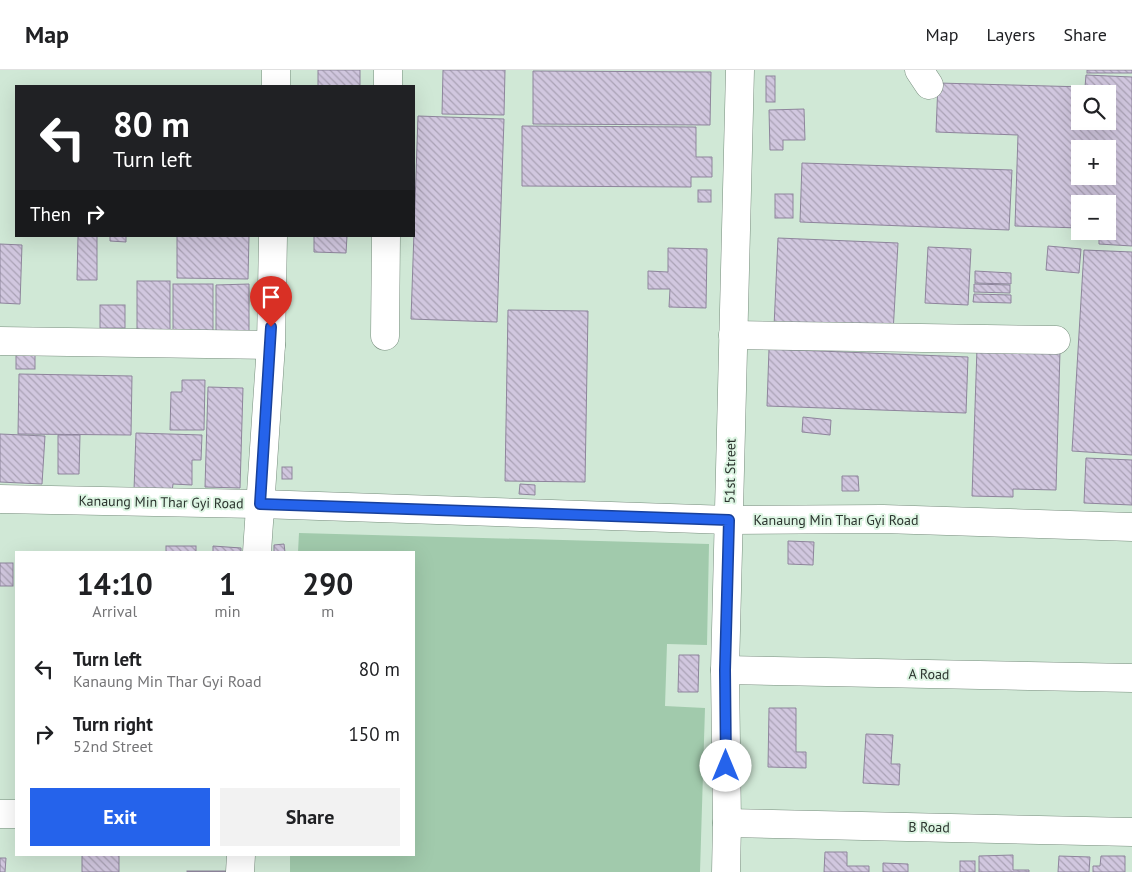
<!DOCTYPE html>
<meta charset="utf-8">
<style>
:root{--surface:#fff;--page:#f2f2f2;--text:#202124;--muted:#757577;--line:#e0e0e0;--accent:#2563eb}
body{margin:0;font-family:"PT Sans",sans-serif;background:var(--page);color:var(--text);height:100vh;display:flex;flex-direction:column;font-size:19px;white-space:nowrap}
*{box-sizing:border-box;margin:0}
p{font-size:16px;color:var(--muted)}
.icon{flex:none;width:28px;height:28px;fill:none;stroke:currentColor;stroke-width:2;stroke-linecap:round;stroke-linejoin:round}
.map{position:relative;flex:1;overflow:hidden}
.drawer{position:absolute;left:15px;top:481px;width:400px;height:305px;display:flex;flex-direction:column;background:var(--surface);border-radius:0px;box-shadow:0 5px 20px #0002}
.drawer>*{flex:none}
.guide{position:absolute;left:15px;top:15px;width:400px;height:152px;border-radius:0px;box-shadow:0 5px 20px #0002;background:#202124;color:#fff;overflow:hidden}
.tools{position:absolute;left:1071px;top:15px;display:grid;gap:10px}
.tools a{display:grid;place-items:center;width:45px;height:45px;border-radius:0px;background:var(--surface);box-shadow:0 5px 20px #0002;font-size:25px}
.pin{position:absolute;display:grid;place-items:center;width:42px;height:42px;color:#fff;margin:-51px -21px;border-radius:50% 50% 50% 0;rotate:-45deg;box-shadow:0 0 5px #0007}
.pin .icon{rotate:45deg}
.me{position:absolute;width:55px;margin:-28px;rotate:0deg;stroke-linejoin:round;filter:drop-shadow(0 0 4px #0008)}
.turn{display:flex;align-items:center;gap:18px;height:105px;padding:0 15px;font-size:22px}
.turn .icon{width:65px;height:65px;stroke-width:2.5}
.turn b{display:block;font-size:35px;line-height:42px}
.then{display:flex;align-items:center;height:48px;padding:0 15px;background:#0003;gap:10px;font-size:19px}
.eta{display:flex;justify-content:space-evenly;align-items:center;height:85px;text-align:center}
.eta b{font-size:30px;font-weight:700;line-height:35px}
.primary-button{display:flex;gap:10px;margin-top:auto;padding:10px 15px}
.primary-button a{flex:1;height:58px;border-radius:0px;background:var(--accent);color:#fff;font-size:20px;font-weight:700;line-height:58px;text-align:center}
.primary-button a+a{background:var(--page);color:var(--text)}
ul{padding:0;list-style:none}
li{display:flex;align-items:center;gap:15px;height:65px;padding:0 15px}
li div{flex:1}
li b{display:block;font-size:19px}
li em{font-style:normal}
header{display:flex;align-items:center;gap:30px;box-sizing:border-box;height:70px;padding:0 25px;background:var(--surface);border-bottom:1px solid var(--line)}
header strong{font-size:24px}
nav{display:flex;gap:28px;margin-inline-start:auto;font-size:18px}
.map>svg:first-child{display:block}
.grass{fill:#a1caac}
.building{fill:url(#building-back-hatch);stroke:#8e859c;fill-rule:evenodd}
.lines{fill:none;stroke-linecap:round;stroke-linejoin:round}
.minor-casing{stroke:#778d7d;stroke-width:29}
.minor{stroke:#fff;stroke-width:28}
.route-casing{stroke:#184099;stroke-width:12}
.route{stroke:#2563eb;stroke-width:9}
.labels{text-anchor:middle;stroke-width:4;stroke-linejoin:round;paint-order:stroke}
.street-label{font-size:14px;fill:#2b342e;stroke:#ddf5e3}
</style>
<header>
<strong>Map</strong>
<nav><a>Map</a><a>Layers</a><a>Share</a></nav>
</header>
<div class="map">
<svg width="1132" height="802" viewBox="0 0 1132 802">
<defs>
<pattern id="building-back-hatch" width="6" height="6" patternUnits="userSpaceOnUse" patternTransform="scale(1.25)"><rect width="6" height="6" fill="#d1c7df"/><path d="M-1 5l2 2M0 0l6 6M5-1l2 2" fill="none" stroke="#aaa2b5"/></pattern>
</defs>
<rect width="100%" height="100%" fill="#d0e8d6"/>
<path class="grass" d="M299 463 709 474 707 575 667 574 665 636 705 638 700 802H290V785H414V482H298Z"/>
<g class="building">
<rect x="318" y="0" width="42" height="16"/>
<path d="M443 0H505L504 45 442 44Z"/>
<rect x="1087" y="0" width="45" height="3"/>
<path d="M533 1 711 2 710 55 533 54Z"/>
<path d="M1086 5 1132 7V176L1099 174V161H1108V134H1080V158L1015 156 1018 65 936 62 938 13 1085 17ZM1080 24H1108V51H1080ZM1080 79H1108V106H1080Z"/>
<rect x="766" y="6" width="9" height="26"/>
<path d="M804 39 805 70H783V80H770L769 40Z"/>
<path d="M418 46 504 49 497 252 411 249Z"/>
<path d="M522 56 696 57V87H712V107H691V117L522 116Z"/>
<path d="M802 93 1012 100 1009 160 800 152Z"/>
<rect x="698" y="120" width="13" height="12"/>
<rect x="775" y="124" width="18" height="24"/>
<path d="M78 166H97V210H77Z"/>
<path d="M110 166H126V172L110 171Z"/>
<path d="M177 166H249L248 209 177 208Z"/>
<path d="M314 166H347L346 183 314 182Z"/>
<path d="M778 168 898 173 893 263 774 257Z"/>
<path d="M0 174 22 175 20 234 0 233Z"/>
<path d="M1048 176 1081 179 1079 203 1046 200Z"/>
<path d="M928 177 971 179 968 235 925 233Z"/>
<path d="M668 178 707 179 706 238 669 237 670 219H648V201L668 202Z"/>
<path d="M1084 180 1132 182V385L1072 381Z"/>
<path d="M975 201 1011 203V214L975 213Z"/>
<rect x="137" y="211" width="33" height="56"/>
<rect x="173" y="214" width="40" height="51"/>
<path d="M249 214V265H216V215Z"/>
<path d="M974 214 1010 215V223L974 222Z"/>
<path d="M974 224 1011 225V233L973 232Z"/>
<rect x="100" y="235" width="25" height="23"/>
<path d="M508 240 588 241 585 412 505 411Z"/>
<path d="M977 278 1060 281 1056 420 1013 419V427L972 426Z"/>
<path d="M769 279 968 287 966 343 767 336Z"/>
<rect x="16" y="282" width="19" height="17"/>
<path d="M19 304 132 306 131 365 18 364Z"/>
<path d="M182 310H205L204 360H170L171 322H182Z"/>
<path d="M208 317 243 318 240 418 205 417Z"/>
<path d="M803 347 831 350 830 365 802 362Z"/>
<path d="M136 363 202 365 201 390H192V415L173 414 172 422 134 420Z"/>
<path d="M0 364 45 366 42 414 0 412Z"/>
<path d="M58 365H80L79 404H58Z"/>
<path d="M1086 388 1132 390V435L1084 433Z"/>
<rect x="282" y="397" width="10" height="12"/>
<path d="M842 406H858L859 421H842Z"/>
<path d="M520 414 535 415V425L519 424Z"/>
<path d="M788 471 814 472 813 495 788 494Z"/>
<path d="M284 474 285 482H274V475Z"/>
<rect x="166" y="476" width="30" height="6"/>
<path d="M213 476 241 478V482H213Z"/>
<rect x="0" y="493" width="13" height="23"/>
<path d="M679 585H699L698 622H678Z"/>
<path d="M769 638H796V682H806V698L768 697Z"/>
<path d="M866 664 893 665 891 694H900L899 715 863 713Z"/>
<path d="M825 782H847V796H869V802H824Z"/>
<rect x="82" y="785" width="37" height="17"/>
<path d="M1013 785V800H1029V802H979V786Z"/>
<path d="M1059 786 1090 787 1089 802H1058Z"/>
<path d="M1101 786H1125V802H1093V796H1100Z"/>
<path d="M0 788H6L5 802H0Z"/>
<rect x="960" y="791" width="15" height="11"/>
<path d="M883 793 908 794V802H883Z"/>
<rect x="187" y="801" width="40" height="1"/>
</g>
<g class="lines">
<defs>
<g id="minor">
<path d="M919 0 929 15"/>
<path d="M276 16V0"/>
<path d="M388 16V0"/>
<path d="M733 265 1056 270"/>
<path d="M385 266 386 166"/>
<path d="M0 271 271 275"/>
<path d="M0 429 260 434 729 450 883 449 1132 457"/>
<path d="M257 482 271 275 273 166"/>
<path d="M725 600 1132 608"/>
<path d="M0 744H16"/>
<path d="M727 753 1132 762"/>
<path d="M240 802 241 785"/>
<path d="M726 802 727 753 725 600 740 0"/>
</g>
</defs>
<use href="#minor" class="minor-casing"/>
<use href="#minor" class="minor"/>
</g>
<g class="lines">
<defs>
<path id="route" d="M271 257 260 434 729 450 725 600 726 696"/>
</defs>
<use href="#route" class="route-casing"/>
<use href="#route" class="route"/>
</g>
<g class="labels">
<g class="street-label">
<text transform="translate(730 401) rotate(-89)" y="5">51st Street</text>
<text transform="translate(161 432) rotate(1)" y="5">Kanaung Min Thar Gyi Road</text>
<text x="836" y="455">Kanaung Min Thar Gyi Road</text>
<text transform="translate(929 604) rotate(1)" y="5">A Road</text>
<text transform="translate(929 757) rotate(1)" y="5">B Road</text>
</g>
</g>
</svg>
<div class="tools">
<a><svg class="icon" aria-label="search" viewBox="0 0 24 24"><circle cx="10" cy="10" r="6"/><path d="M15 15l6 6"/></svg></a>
<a>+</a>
<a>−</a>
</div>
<div class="pin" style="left:271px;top:257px;background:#d93025"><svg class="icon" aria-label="arrive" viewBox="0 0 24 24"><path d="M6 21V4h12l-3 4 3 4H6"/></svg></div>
<svg class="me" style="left:726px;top:696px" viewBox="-20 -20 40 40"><circle r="19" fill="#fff"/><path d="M0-13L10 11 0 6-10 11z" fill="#2563eb"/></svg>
<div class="guide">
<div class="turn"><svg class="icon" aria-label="left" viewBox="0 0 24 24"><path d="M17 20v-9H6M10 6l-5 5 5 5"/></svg><div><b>80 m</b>Turn left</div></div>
<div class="then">Then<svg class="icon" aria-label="right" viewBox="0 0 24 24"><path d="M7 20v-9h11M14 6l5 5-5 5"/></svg></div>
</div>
<section class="drawer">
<div class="eta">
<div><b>14:10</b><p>Arrival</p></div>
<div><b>1</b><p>min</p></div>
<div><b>290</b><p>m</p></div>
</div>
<ul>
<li><svg class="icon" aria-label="left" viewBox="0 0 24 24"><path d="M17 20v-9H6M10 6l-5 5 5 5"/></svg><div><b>Turn left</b><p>Kanaung Min Thar Gyi Road</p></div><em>80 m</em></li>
<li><svg class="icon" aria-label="right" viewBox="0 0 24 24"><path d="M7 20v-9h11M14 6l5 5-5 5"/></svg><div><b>Turn right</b><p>52nd Street</p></div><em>150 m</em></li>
</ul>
<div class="primary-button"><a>Exit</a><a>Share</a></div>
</section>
</div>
